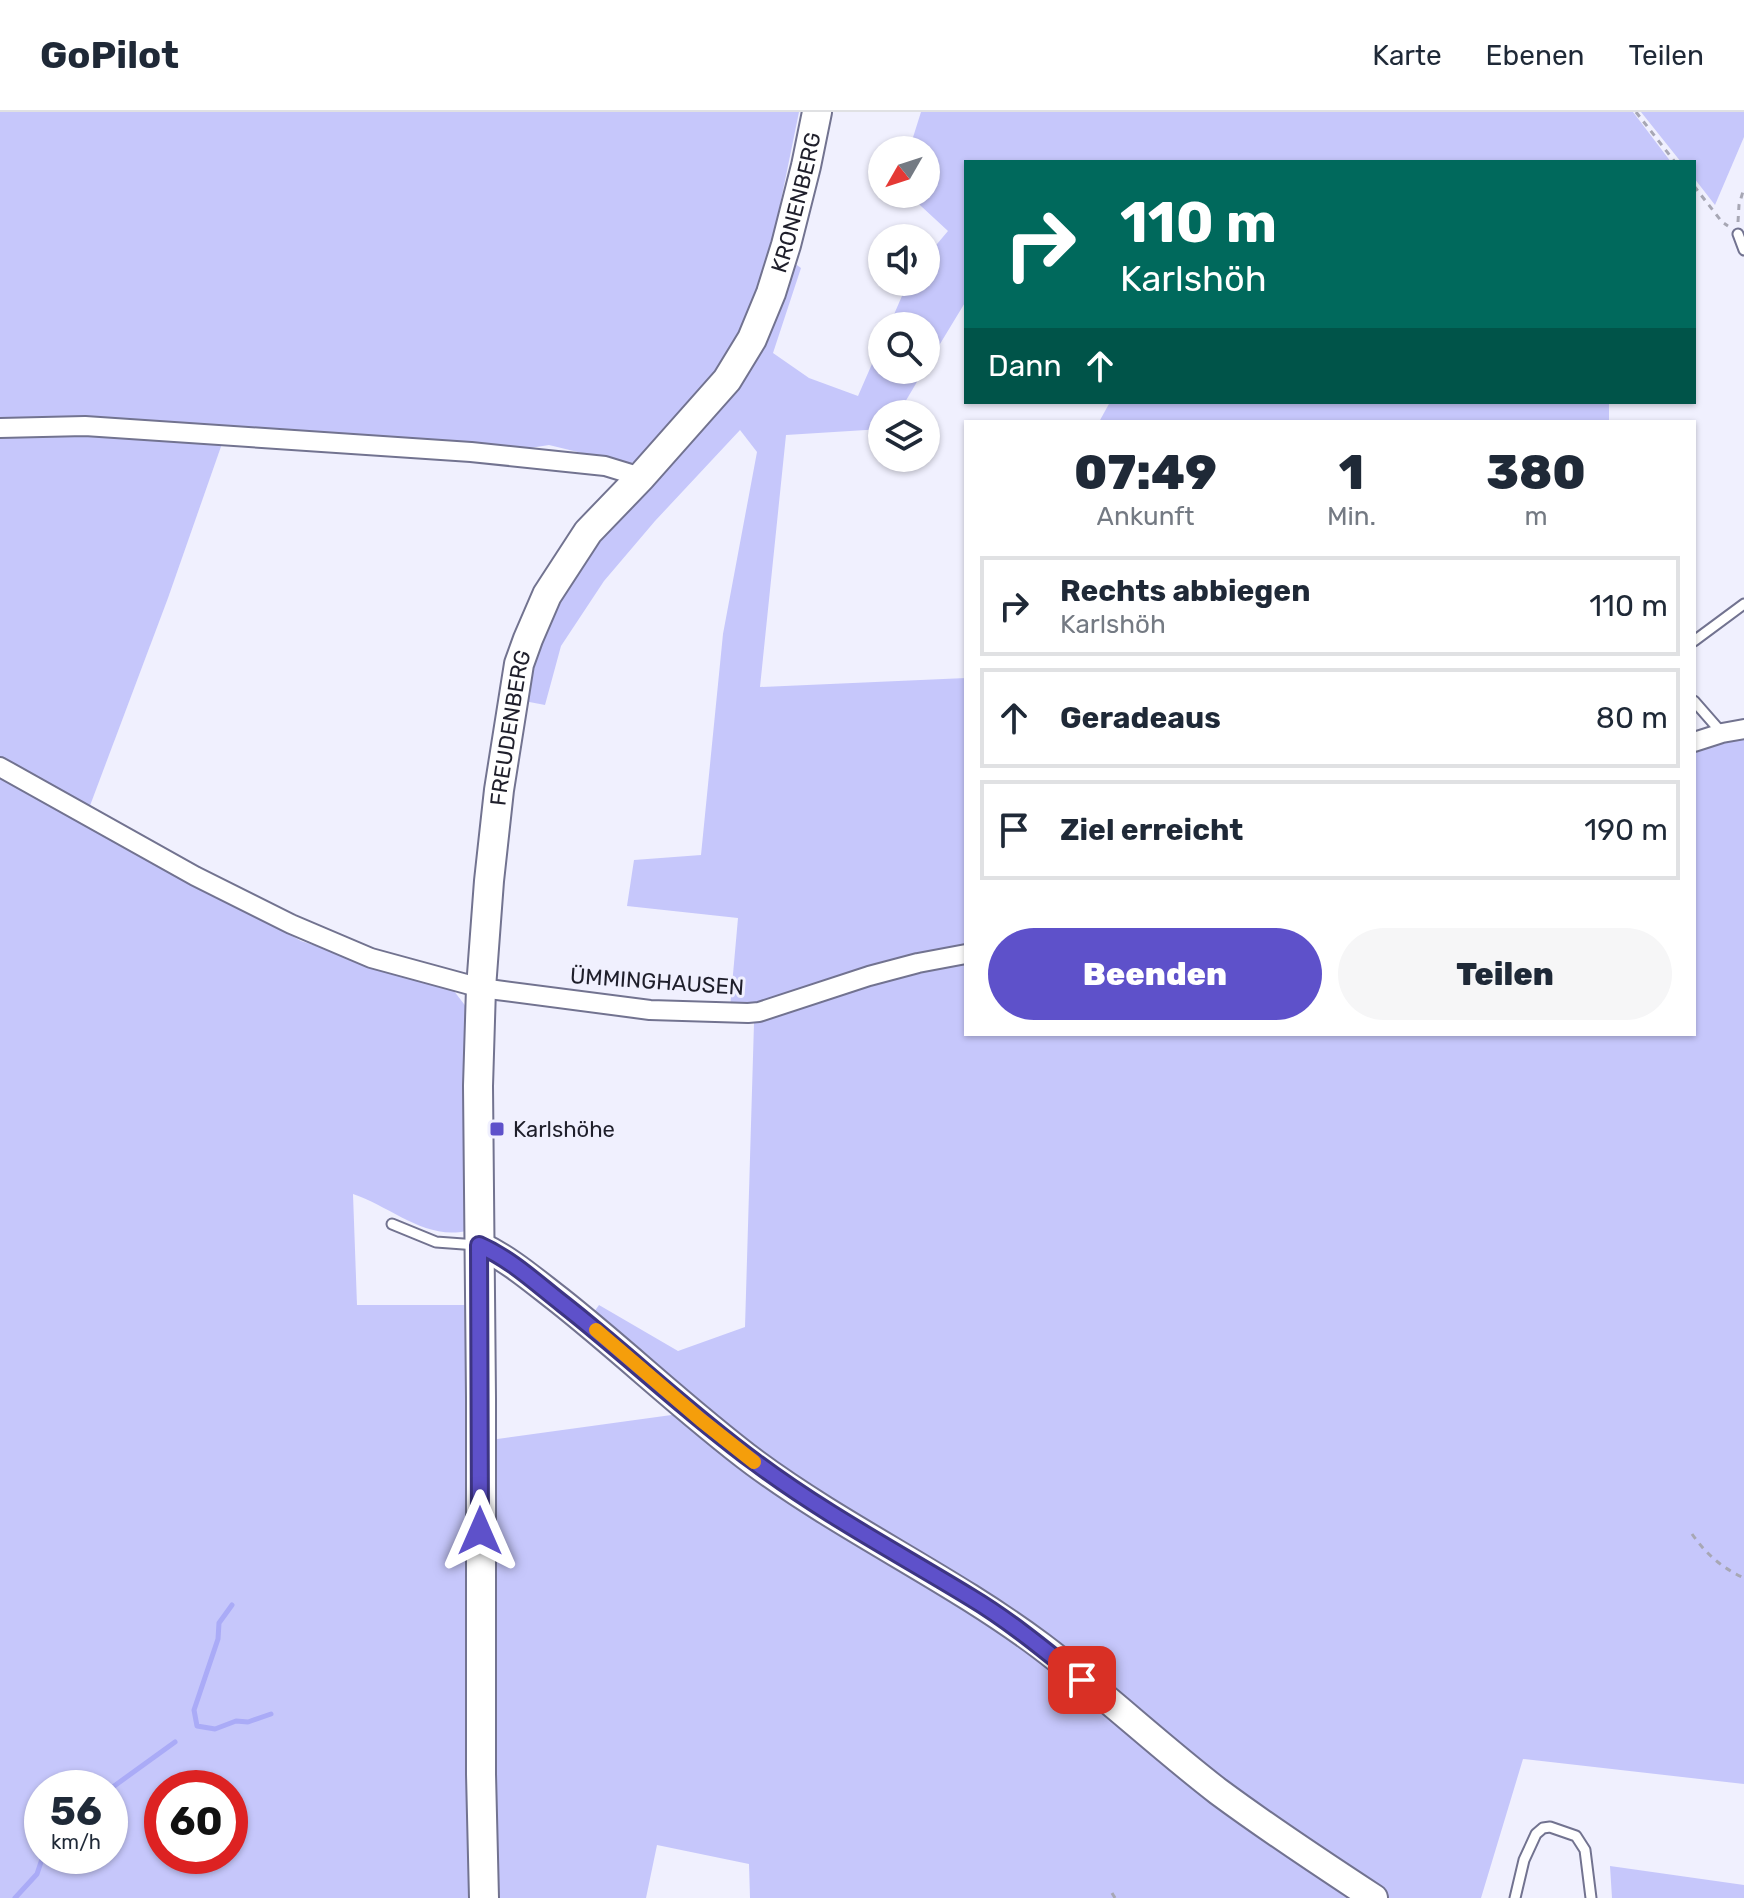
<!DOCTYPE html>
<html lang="de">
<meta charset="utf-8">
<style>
:root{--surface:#fff;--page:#f6f6f7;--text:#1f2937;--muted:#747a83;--line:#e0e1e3;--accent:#5e51ca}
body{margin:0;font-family:Rubik,sans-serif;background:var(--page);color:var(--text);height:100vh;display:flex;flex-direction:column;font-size:30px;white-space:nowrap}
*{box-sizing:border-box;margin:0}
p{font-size:26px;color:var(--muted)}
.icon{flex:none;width:44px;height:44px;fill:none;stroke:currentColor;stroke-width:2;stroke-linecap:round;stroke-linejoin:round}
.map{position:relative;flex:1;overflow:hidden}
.panel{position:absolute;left:964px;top:308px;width:732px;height:616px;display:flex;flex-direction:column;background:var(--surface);border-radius:0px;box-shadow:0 2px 6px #0004}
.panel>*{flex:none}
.banner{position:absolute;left:964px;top:48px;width:732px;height:244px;border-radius:0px;box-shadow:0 2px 6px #0004;background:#00695c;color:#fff;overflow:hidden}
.needle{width:52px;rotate:231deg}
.buttons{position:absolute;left:868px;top:24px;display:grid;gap:16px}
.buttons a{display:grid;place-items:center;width:72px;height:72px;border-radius:50%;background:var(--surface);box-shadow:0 2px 6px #0004;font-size:40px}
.speed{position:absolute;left:24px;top:1658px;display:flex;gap:16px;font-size:40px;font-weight:700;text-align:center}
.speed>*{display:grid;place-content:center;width:104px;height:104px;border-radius:50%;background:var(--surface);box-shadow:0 2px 6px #0004;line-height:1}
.speed small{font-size:20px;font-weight:400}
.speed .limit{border:12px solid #d22;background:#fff;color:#111}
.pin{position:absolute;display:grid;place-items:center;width:68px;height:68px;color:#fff;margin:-34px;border-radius:16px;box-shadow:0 4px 12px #0006}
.me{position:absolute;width:88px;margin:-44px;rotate:0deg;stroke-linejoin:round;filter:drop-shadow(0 0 6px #0008)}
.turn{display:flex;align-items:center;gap:28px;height:168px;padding:0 24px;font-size:36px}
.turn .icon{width:104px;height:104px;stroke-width:2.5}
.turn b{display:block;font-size:56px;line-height:68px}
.then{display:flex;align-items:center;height:76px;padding:0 24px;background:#0003;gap:16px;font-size:30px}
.eta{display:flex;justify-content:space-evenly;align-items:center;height:136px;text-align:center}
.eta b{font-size:48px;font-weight:800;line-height:56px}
.action{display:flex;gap:16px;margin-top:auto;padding:16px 24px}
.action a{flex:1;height:92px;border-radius:48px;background:var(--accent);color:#fff;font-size:32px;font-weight:800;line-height:92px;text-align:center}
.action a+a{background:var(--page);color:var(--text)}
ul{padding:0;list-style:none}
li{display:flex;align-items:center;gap:24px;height:100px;margin:0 16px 12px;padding:0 8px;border:4px solid var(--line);border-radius:0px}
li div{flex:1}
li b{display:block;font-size:30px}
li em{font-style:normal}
header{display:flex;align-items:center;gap:48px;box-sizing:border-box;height:112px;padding:0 40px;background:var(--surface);border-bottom:2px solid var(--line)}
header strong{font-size:38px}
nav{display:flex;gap:44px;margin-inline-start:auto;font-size:28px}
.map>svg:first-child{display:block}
.green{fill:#c6c7fb;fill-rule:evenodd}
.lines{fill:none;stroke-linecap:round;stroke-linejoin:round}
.stream{stroke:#aaabf7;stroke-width:5}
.lane-casing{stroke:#727390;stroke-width:13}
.street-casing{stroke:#727390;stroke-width:22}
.secondary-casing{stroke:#727390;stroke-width:30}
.primary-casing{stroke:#727390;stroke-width:32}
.path{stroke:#a7a7b4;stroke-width:3;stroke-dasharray:6 6;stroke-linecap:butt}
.lane{stroke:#fff;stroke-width:9}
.street{stroke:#fff;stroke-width:18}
.secondary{stroke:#fff;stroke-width:26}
.primary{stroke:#fff;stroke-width:28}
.route-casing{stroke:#3d3583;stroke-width:20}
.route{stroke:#5e51ca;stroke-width:14}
.slow{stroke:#f59e0b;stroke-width:14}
.poi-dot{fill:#5e51ca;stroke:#f0f0fe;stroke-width:3}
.labels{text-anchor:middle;stroke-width:6;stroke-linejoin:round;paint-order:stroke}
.street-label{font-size:22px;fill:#1f1f2b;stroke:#f0f0fe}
.poi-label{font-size:22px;fill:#1f1f2b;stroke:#f0f0fe;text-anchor:start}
</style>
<header>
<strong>GoPilot</strong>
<nav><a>Karte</a><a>Ebenen</a><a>Teilen</a></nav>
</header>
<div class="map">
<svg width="1744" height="1786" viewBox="0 0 1744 1786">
<rect width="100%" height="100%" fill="#f0f0fe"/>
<g class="green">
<path d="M0 0H799L770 142 748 209 721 256 639 349 627 352 549 333 530 336 470 334 0 310Z"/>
<path d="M921 0H1633L1671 50H966V189L926 255V214H889L908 170H926V145L948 119 908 82H926V38H909Z"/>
<path d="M1641 0H1744V25L1715 93 1694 66V50H1681Z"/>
<path d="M794 151 801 156 773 241 809 266 858 284 882 229V258H924L898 302H882V317L786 323 760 575 966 566V922H1694V630L1744 617V1672L1523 1647 1481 1786H1378L1144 1617 836 1406 587 1210 599 1193 678 1239 745 1215 754 911 730 896 738 806 627 794 634 748 701 743 723 522 757 340 740 318 655 409 604 469 561 534 545 593 519 588 544 506Z"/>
<path d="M1110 290H1609V310H1099Z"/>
<path d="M32 321 224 326 168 486 88 699 0 649V324Z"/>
<path d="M0 662 301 829 454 879 467 896 466 1119C424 1128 390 1094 353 1082L357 1193H467L475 1786H0ZM42 1676H110V1744H42ZM162 1676H230V1744H162Z"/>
<path d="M686 1301 971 1490 1358 1786H750L749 1752 657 1733 646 1786H495L490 1328Z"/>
<path d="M1610 1754 1744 1773V1786H1612Z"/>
</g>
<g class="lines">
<g class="stream">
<path d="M232 1493 219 1511 218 1527 194 1598 197 1614 215 1617 236 1609 248 1610 271 1602"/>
<path d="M110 1677 175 1630"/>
<path d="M15 1786 37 1762 43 1744"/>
</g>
<defs>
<g id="lane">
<path d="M1738 122 1744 138"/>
<path d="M1694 529 1744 492"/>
<path d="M1694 589 1722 621"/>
<path d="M392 1112 436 1130 477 1133"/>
<path d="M1515 1786 1524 1748 1536 1722 1543 1716 1550 1715 1576 1724 1585 1738 1591 1786"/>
</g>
<g id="street">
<path d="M0 316 85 314 471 340 605 354 641 365"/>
<path d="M1694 630 1722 621 1744 617"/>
<path d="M0 655 195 764 291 812 371 846 481 876 650 898 748 901 759 900 869 864 918 851 966 842"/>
</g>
<path id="secondary" d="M479 1133C509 1147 533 1168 559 1188 626 1241 687 1300 755 1351 846 1418 950 1466 1041 1534 1102 1580 1158 1633 1219 1680 1269 1717 1322 1752 1374 1786"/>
<g id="primary">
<path id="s1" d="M484 1786 481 1662V1286L478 974 481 876 489 769 499 678 519 552 528 527 547 483 588 420 641 365 727 268 752 227 771 181 786 133 806 54 817 0"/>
</g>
</defs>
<use href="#lane" class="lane-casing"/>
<use href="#street" class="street-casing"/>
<use href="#secondary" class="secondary-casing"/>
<use href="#primary" class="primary-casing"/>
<g class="path">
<path d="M1636 0 1675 50"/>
<path d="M1694 74 1722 110 1728 114"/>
<path d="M1738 110 1739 93 1744 76"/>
<path d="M1692 1422C1706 1442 1722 1456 1744 1466"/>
<path d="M1112 1781 1115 1786"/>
</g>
<use href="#lane" class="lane"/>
<use href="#street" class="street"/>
<use href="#secondary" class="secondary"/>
<use href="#primary" class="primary"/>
</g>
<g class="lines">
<defs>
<path id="route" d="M480 1419 479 1133C511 1147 536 1171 563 1192 628 1243 688 1301 755 1350 823 1401 898 1441 970 1485 1010 1509 1046 1539 1082 1568"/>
</defs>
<use href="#route" class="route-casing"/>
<use href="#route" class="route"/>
<path class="slow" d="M596 1218 701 1308 754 1350"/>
</g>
<rect class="poi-dot" x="489" y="1009" width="16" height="16" rx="4"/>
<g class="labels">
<g class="street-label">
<text dy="8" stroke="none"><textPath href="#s1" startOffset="1784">KRONENBERG</textPath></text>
<text dy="8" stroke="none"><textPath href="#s1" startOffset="1172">FREUDENBERG</textPath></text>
<text transform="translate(657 869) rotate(4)" y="8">ÜMMINGHAUSEN</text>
</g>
<g class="poi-label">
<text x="513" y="1025">Karlshöhe</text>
</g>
</g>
</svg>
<div class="buttons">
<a><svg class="needle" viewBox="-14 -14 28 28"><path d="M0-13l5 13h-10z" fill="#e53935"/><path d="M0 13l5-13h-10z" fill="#747a83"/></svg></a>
<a><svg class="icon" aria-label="sound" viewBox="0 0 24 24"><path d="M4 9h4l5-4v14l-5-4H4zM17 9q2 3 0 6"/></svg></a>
<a><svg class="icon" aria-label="search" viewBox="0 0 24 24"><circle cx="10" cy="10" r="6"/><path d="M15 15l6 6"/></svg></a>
<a><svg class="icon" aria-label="layers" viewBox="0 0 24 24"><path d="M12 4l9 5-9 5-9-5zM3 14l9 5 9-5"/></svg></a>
</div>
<div class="speed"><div>56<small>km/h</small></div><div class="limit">60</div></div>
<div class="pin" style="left:1082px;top:1568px;background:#d93025"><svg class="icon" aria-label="arrive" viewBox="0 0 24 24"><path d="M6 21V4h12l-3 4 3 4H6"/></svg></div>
<svg class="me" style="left:480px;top:1419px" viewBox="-20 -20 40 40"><path d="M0-17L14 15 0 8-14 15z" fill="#5e51ca" stroke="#fff" stroke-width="4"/></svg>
<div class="banner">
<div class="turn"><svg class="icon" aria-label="right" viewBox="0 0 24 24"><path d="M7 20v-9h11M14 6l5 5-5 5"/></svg><div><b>110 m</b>Karlshöh</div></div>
<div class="then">Dann<svg class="icon" aria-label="ahead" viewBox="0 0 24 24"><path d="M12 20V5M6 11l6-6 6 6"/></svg></div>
</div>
<section class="panel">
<div class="eta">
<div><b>07:49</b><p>Ankunft</p></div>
<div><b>1</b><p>Min.</p></div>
<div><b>380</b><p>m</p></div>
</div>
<ul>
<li><svg class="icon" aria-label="right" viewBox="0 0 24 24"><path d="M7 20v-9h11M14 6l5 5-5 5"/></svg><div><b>Rechts abbiegen</b><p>Karlshöh</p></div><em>110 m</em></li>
<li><svg class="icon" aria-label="ahead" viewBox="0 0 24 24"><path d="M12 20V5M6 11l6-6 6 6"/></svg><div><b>Geradeaus</b></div><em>80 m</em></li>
<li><svg class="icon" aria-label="arrive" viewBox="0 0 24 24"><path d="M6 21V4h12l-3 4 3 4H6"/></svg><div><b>Ziel erreicht</b></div><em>190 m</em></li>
</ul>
<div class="action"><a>Beenden</a><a>Teilen</a></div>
</section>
</div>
